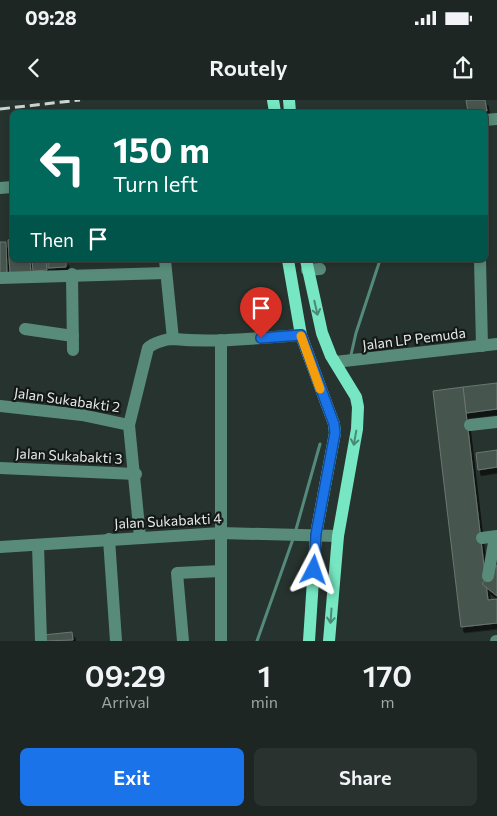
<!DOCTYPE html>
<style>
:root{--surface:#1d2622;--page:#2a322f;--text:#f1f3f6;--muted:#a0a5a5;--line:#3b4340;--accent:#1a73e8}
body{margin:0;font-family:Commissioner,sans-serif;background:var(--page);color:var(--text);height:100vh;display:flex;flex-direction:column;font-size:19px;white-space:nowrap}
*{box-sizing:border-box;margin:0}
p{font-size:16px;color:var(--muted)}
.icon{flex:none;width:28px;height:28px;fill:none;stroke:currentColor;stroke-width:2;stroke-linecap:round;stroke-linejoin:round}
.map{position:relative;height:541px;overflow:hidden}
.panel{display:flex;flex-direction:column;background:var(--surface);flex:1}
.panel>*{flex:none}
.hud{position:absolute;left:10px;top:10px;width:478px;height:152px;border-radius:8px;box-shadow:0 2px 8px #0003,0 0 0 1px var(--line);background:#00695c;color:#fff;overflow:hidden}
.pin{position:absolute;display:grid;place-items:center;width:42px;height:42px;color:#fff;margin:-51px -21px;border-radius:50% 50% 50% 0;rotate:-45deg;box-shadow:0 0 5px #0007}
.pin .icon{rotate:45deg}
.me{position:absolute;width:55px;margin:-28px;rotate:4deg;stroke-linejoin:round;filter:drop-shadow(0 0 4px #0008)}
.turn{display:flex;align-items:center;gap:18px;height:105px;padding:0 20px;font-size:22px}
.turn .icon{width:65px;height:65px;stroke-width:2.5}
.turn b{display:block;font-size:35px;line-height:42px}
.then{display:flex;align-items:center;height:48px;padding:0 20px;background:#0003;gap:10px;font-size:19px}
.eta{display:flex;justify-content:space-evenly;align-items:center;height:85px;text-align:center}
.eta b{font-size:30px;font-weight:600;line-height:35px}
.action{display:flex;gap:10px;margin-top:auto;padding:10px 20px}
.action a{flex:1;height:58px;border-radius:8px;background:var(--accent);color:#fff;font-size:20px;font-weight:600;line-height:58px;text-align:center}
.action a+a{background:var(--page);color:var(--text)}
.status{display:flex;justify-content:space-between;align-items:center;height:35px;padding:0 25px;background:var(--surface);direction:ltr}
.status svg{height:14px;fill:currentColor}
header{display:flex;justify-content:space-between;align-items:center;height:65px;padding:0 20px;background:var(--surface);font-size:22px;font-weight:600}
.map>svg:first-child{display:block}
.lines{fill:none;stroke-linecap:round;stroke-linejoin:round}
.stream{stroke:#548a7b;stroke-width:3}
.building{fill:#47544f;stroke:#6a7771;filter:url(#shadow)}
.minor{stroke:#588b79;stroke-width:12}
.major{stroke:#76e7c2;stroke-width:12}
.rail{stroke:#cdd5d2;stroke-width:3;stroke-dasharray:10 5;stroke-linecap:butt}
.oneway{stroke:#4a8a75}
.route-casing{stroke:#114b97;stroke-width:12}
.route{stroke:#1a73e8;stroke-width:9}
.slow{stroke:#f59e0b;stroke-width:9}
.labels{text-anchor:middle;stroke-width:4.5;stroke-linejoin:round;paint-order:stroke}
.street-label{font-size:14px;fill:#e4ebe8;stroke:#141917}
</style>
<div class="status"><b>09:28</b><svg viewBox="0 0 49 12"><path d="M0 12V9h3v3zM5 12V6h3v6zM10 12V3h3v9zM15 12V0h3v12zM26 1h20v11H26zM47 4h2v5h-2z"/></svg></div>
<header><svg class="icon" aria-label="back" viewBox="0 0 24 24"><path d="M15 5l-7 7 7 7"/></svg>Routely<svg class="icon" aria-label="share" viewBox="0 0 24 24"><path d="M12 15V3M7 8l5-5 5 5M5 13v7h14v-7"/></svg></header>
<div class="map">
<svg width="497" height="541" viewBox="0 0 497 541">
<defs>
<filter id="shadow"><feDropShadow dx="3" dy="5.5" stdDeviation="0" flood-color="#0009"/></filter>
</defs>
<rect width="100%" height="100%" fill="#27332e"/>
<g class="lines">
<g class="stream">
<path d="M351 255 356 233 380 160"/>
<path d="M295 433 320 344"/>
<path d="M257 541 293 439"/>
</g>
</g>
<g class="building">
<path d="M466 0H485L487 11 468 12Z"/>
<path d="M12 139V160H30L31 172 10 173 8 140Z"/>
<path d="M0 142H6L7 174 0 175Z"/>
<path d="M32 160H46L47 170 33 171Z"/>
<path d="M48 160H66V167L48 168Z"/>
<path d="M497 283V309L466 313 463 287Z"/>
<path d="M463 287 488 500 497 499V523L461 527 433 291Z"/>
<path d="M497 350V367L478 370 476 353Z"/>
<path d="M497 465V496L482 484Z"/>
<path d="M72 532 73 540 43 541V535Z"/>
</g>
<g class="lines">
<g class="minor">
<path d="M485 20 497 19"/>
<path d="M0 88 12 87"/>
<path d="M165 160 173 239"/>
<path d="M480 160 482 246"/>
<path d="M307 170 320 169"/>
<path d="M72 174 73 250"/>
<path d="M0 178 166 173"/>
<path d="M25 229 73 236"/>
<path d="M335 262 497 244"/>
<path d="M0 306 82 315 129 325"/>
<path d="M470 325 497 322"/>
<path d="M0 368 136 374"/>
<path d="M140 437 129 325 148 248C153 243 166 239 173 239 215 243 258 238 301 235"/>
<path d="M482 438 497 436"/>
<path d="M109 439 116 541"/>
<path d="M38 445 41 541"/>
<path d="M0 447 221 433 338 436"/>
<path d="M488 476 495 437"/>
<path d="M183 541 177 473 221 471"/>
<path d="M221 541V240"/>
<path d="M496 541H497"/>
</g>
<g class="major">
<path d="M273 0 275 12"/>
<path d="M289 0 290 12"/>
<path d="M288 160 301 235 334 324 335 333 316 434 309 541"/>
<path d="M306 160 322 233 331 256 356 297 358 307 357 329 338 436 329 541"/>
</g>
<path class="rail" d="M0 9 80 0"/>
</g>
<defs><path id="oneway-shaft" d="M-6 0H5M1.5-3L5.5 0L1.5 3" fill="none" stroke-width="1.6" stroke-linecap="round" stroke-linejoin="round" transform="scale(1.25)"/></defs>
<g class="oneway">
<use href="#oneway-shaft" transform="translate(316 208) rotate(77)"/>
<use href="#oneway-shaft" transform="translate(355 338) rotate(100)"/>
<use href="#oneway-shaft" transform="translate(331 516) rotate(94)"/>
</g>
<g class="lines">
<defs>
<path id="route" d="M261 238 301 235 334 324 335 333 316 434 314 470"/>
</defs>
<use href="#route" class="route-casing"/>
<use href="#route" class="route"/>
<path class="slow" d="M301 236 320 289"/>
</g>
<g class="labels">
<g class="street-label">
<text transform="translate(414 239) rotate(-7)" y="5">Jalan LP Pemuda</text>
<text transform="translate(67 300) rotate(8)" y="5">Jalan Sukabakti 2</text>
<text transform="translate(69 356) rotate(3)" y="5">Jalan Sukabakti 3</text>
<text transform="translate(168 421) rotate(-3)" y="5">Jalan Sukabakti 4</text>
</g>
</g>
</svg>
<div class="pin" style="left:261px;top:238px;background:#d93025"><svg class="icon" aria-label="arrive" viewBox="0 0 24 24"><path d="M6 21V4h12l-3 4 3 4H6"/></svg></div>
<svg class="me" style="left:314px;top:470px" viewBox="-20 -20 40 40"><path d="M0-17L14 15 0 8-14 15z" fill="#1a73e8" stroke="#fff" stroke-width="4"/></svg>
<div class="hud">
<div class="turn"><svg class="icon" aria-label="left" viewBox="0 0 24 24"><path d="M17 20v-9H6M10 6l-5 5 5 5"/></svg><div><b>150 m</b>Turn left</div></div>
<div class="then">Then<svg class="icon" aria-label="arrive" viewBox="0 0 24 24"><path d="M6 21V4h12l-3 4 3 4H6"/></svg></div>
</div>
</div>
<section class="panel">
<div class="eta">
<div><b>09:29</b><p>Arrival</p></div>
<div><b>1</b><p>min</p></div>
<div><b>170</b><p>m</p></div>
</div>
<div class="action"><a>Exit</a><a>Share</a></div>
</section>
